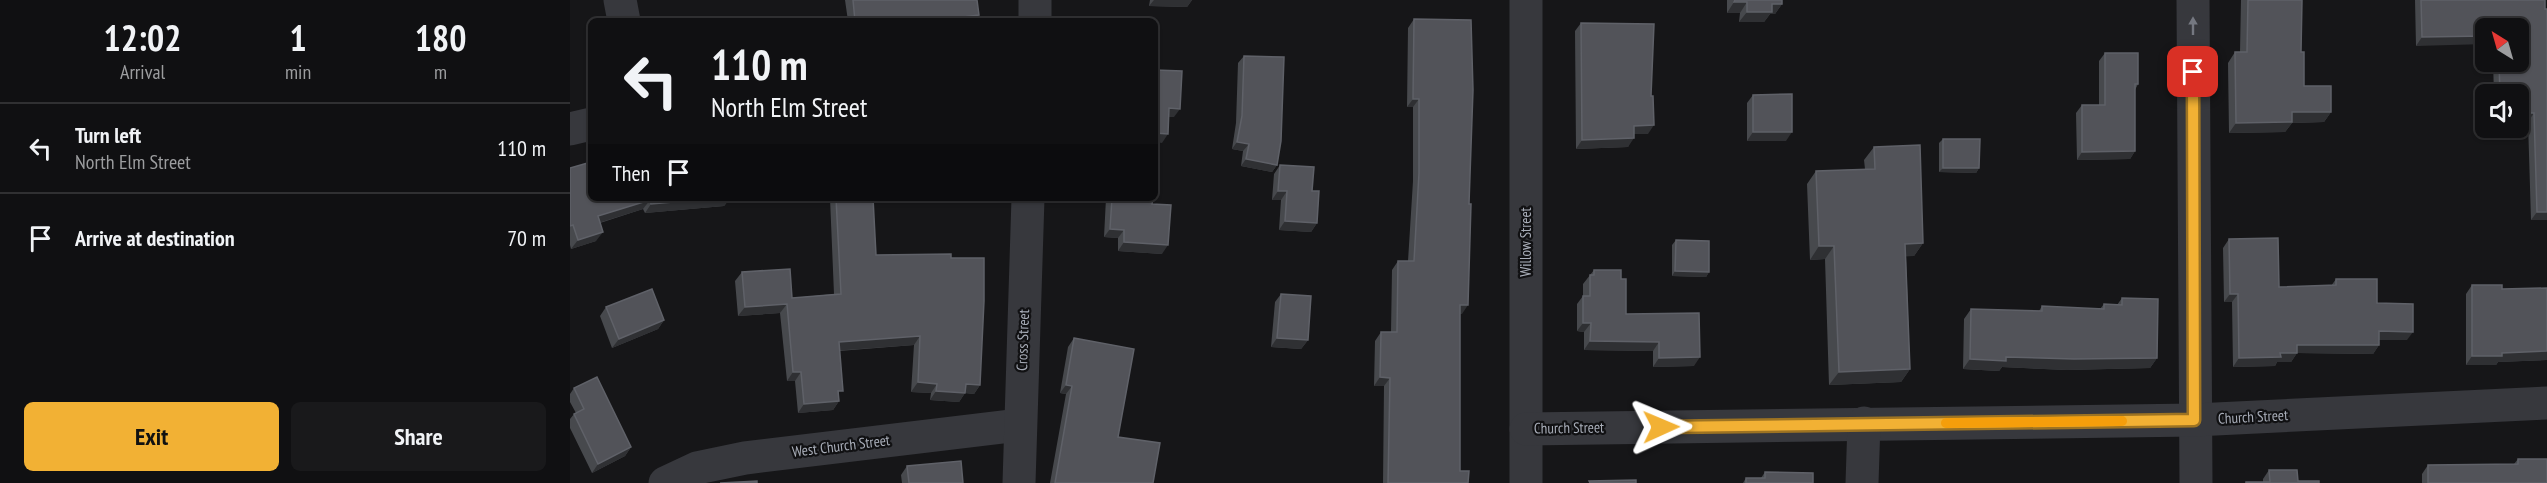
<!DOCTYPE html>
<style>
:root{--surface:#101012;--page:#19191b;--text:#f1f3f6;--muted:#9c9d9f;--line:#303032;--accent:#f2b134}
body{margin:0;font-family:"PT Sans Narrow",sans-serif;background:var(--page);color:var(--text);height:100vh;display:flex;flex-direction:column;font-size:22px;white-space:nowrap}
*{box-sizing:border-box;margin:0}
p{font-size:20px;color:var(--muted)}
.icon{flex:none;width:33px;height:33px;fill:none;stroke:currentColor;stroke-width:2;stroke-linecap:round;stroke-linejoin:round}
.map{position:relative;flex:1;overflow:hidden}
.drawer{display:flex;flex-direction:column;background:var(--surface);width:570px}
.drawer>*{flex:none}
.guide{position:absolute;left:18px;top:18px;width:570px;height:183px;border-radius:9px;box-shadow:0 2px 4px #0004,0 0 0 2px var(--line);background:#101012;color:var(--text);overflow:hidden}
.needle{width:39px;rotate:323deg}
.buttons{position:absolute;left:1905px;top:18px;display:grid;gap:12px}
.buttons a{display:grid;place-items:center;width:54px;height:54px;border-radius:9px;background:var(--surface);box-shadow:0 2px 4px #0004,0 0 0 2px var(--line);font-size:30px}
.pin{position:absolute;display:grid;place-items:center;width:51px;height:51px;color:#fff;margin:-26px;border-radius:12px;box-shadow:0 3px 9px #0006}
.me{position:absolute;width:66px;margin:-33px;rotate:89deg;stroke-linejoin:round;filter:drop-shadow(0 0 4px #0008)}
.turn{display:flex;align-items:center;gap:21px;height:126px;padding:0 24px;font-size:27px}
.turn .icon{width:78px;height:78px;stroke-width:2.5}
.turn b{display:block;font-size:42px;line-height:51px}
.then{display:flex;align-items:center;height:57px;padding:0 24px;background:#0003;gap:12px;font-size:22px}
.eta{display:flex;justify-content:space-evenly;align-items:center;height:102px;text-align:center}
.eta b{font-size:36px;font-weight:800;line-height:42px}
.action{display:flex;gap:12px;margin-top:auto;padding:12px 24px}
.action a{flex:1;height:69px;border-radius:9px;background:var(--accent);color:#111;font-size:24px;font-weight:800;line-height:69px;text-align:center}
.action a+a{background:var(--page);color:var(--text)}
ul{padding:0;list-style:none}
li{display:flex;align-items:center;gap:18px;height:90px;padding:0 24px;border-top:2px solid var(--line)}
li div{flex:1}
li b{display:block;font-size:22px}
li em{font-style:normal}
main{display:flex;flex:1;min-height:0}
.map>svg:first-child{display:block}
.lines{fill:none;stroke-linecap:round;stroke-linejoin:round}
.minor{stroke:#37383d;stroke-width:33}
.wall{fill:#47494d}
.shaded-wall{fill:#2f3033}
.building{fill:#525359;stroke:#5f6168;stroke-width:1.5}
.oneway{fill:#757881}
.route-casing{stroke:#9d7322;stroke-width:15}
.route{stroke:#f2b134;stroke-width:10}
.slow{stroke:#f59e0b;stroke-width:10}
.labels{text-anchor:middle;stroke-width:4.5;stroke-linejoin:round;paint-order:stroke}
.street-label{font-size:15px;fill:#a8adb8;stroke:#111113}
</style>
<main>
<section class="drawer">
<div class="eta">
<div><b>12:02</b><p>Arrival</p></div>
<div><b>1</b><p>min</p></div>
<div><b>180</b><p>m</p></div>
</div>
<ul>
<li><svg class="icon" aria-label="left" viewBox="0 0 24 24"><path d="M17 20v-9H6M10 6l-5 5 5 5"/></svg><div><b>Turn left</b><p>North Elm Street</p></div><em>110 m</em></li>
<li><svg class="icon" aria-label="arrive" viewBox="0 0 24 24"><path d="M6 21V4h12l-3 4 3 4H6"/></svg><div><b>Arrive at destination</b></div><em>70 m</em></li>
</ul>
<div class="action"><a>Exit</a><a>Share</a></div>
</section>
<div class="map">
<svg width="1977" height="483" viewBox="0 0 1977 483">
<rect width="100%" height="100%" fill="#161618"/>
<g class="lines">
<g class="minor">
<path d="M50 0 54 21"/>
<path d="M956 0V483"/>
<path d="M1623 0 1626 483"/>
<path d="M465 21V0"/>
<path d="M0 129 21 124"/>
<path d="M956 429 1625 420 1977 403"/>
<path d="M95 483 127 468 175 458 450 425"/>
<path d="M449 483 458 198"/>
<path d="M1292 483 1294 423"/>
</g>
</g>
<g class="wall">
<path d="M275 0H407L405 21H278Z"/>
<path d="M580 0H622L617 7 579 6Z"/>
<path d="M1157 0H1212V4L1205 14H1200L1194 22H1169L1170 13H1157Z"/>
<path d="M1671 0H1732L1731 52 1734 86 1761 112 1754 122 1722 123 1715 132 1659 133 1658 63 1665 52H1670Z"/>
<path d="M1845 0H1975V9H1977V220H1961L1958 122H1948V94H1924L1923 62H1948V28L1846 46Z"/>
<path d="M844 19 892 314H890V471L898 483H813L814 386H804L805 341 811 332H821L822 270 828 261H838L843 181V107H837L838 28Z"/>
<path d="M1011 23 1078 134H1064L1058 147 1006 149 1005 31Z"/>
<path d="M1535 53 1568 84 1565 90V151L1560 159 1507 160 1506 113 1512 105H1529V61Z"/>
<path d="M674 56 707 165 702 172 671 166 673 151 662 149 666 123 668 63Z"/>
<path d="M1183 95 1216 141H1177V103Z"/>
<path d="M1373 139 1409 168 1406 173 1369 172V143Z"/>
<path d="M1304 147 1353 243 1344 256H1336L1340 369 1331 382 1259 385 1255 259 1240 260 1237 184 1246 171 1295 169 1294 160Z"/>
<path d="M710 165 742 191 747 223 741 232 709 230 711 200H702L704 174Z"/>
<path d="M0 168 158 201 154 206 75 213 73 209 30 223 26 241 1 249 0 245Z"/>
<path d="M260 198H303L306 255 381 258 410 385 404 394 395 393 389 402 360 400 361 393 341 392 344 345 269 351V401L263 410 228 413 225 381H217L210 313 168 316 165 281 172 272 222 298 264 294Z"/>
<path d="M536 198H583L582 204 592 254 548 251V238L534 237Z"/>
<path d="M1659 239 1709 287 1761 286 1766 279 1807 303 1837 340H1809V345L1803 354 1727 353 1721 362H1707L1705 366 1663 367 1662 302H1654L1653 248Z"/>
<path d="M1106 240 1139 272 1136 277 1102 276V245Z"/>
<path d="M1024 270 1051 279 1056 314 1124 366 1083 367V351L1014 350V332L1007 331V304L1013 296V284Z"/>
<path d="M1902 285 1932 289 1977 288V360L1928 362 1926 365H1896V294Z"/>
<path d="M711 294 738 340 731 349 701 347 705 302Z"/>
<path d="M1552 298 1587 358 1580 368 1497 370 1432 367 1429 371 1393 369 1394 319 1401 309 1469 311 1472 306 1530 309 1534 304 1547 305Z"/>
<path d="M36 307 94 320 88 329 42 348 30 316Z"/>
<path d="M504 338 548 437 583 483H480L496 394 490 393 498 347Z"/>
<path d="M4 388 61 447 55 456 22 473 0 428V419L4 414 6 413 0 402V394Z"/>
<path d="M1948 459 1977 483H1852V474L1858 465 1944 464Z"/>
<path d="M337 466 393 483H332L331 475Z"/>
<path d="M1699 470 1728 481 1749 483H1675L1676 482H1693V479Z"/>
<path d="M1195 472 1243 483H1173L1176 478H1191Z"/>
</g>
<g class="shaded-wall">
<path d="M584 0H622L617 7 579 6Z"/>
<path d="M1164 2H1177L1170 13H1157Z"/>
<path d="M1202 4H1212L1205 14H1200L1194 22H1169L1177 12Z"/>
<path d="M409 15 405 21H361Z"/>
<path d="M1916 36V44L1846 46 1852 37Z"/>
<path d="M843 99H849L843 107H837Z"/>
<path d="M599 108 610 109 604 117H593Z"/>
<path d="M1722 112H1761L1754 122 1722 123 1715 132 1659 133 1666 123Z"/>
<path d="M1948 113H1964L1958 122H1948Z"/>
<path d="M1084 125 1078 134H1058L1064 126Z"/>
<path d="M1183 132H1222L1216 141H1177Z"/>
<path d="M585 133 598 134 592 143 585 142Z"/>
<path d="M1064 138 1058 147 1006 149 1012 140Z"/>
<path d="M667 142 679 144 673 151 662 149Z"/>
<path d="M1565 151 1560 159 1507 160 1512 152Z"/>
<path d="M676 159 707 165 702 172 671 166Z"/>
<path d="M1373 168H1409L1406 173 1369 172Z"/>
<path d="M708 191H717L711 200H702Z"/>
<path d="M150 198H180L158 201 154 206 75 213 81 204Z"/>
<path d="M80 200 73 209 22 225 28 216Z"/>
<path d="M1967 212H1977V220H1961Z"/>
<path d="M715 221 747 223 741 232 709 230Z"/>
<path d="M540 229 554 230 548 238 534 237Z"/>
<path d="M33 232 26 241 1 249 8 240Z"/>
<path d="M554 242 598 245 592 254 548 251Z"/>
<path d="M1353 243 1344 256 1326 257 1335 244Z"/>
<path d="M1249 246H1264L1255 259 1240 260Z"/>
<path d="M1105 271 1139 272 1136 277 1102 276Z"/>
<path d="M1660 294H1668L1662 302H1654Z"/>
<path d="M217 304 210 313 168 316 175 307Z"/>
<path d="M890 305H898L892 314H884Z"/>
<path d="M94 320 88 329 42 348 49 339Z"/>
<path d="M1013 323H1021L1014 332 1007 331Z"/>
<path d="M1809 331 1843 332 1837 340H1803Z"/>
<path d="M350 336 344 345 262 351 269 342Z"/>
<path d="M707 338 738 340 731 349 701 347Z"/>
<path d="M1020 341 1089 342 1083 351 1014 350Z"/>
<path d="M1727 345H1809L1803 354 1727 353 1721 362H1707L1705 366 1663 367 1669 358 1710 353Z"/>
<path d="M1977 351V360L1928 362 1926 365H1896L1902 356 1932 353Z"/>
<path d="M1130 357 1124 366 1083 367 1089 358Z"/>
<path d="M1436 357 1587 358 1580 368 1497 370 1432 367 1429 371 1393 369 1400 359Z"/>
<path d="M1340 369 1331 382 1259 385 1269 372Z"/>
<path d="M223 372H231L225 381H217Z"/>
<path d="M810 377 820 378 814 386H804Z"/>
<path d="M348 382 367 384 361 393 341 392Z"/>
<path d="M396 384 410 385 404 394 395 393 389 402 360 400 366 391Z"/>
<path d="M496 385 502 386 496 394 490 393Z"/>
<path d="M269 401 263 410 228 413 234 404Z"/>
<path d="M61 447 55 456 22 473 28 464Z"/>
</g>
<g class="building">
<path d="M283 0H407L409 15 361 21H285Z"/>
<path d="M1165 0H1212V4H1202V12H1177V2H1164Z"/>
<path d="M1678 0H1732L1731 52H1734V86H1761V112H1722V122L1666 123 1665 52H1677Z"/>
<path d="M1851 0H1975V9H1977V212H1967L1964 113H1948V94H1930L1929 62H1948V28H1916V36L1852 37Z"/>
<path d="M844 19 901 20 903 90 899 204H901L898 305H890V471H899L898 483H818L820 378 810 377 811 332H827L828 261H844L849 173V99H843Z"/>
<path d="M1011 23 1084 24 1081 96H1083L1084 125 1064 126V138L1012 140Z"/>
<path d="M1535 53H1568V84H1565V151L1512 152V105H1535Z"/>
<path d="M674 56 714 57 711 141 707 165 676 159 679 144 667 142 672 116Z"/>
<path d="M585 70 612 71 610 109 599 108 598 134 585 133Z"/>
<path d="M1222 94V132H1183V95Z"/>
<path d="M1373 139H1410L1409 168H1373Z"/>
<path d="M1350 145 1353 243 1335 244 1340 369 1269 372 1264 246H1249L1246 171 1305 169 1304 147Z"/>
<path d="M21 162V198H150L81 204 80 200 28 216 33 232 8 240 3 225 0 226V168Z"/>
<path d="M710 165 744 167 742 191H749L747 223 715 221 717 191H708Z"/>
<path d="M266 198H303L306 255 381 254V258H414V301L410 385 396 384 395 393 366 391 367 384 348 382 350 336 269 342 273 391H268L269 401 234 404 231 372H223L217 304 175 307 172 272 220 269 222 298 271 294Z"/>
<path d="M542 198H583L582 204 601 205 598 245 554 242V230L540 229Z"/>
<path d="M1708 238 1709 287 1766 285V279H1807V303L1843 304V332L1809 331V345H1727V353H1710L1711 357 1669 358 1668 294H1660L1659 239Z"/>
<path d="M1106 240 1139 241V272L1105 271Z"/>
<path d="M1024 270H1051V279H1056V314L1129 313 1130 357 1089 358V342L1020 341 1021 323H1013V296H1020V275H1024Z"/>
<path d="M1902 285H1932V289L1977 288V351L1932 353V356H1902Z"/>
<path d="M82 289 94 320 49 339 36 307Z"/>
<path d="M711 294 741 296 738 340 707 338Z"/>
<path d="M1552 298 1588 299 1587 358 1504 359 1436 357V361L1400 359 1401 309 1472 311V306L1534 309V304L1552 305Z"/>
<path d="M504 338 564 349 548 437 590 443 583 483H485L502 386 496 385Z"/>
<path d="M27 377 61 447 28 464 4 414 14 409 4 388Z"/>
<path d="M1948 459H1977V483H1858V465L1948 464Z"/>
<path d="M391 461 393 483H339L337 466Z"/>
<path d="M1699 470H1727L1728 481H1749V483H1676V482H1700Z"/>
<path d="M1195 472 1243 473V483H1176V478H1195Z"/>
<path d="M1066 480V483H1020L1019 481Z"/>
<path d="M187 481V483H150Z"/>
</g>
<defs><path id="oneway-solid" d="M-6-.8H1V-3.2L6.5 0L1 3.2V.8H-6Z" transform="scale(1.5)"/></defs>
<use class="oneway" href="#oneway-solid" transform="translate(1623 26) rotate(-90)"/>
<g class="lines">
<defs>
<path id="route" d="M1091 427 1624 420 1623 72"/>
</defs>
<use href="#route" class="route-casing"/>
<use href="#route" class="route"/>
<path class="slow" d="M1376 423 1552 421"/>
</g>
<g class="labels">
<g class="street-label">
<text transform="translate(956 242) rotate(-90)" y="5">Willow Street</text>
<text transform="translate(453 340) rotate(-88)" y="5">Cross Street</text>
<text transform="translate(1683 417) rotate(-3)" y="5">Church Street</text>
<text transform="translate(999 428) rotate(-1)" y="5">Church Street</text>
<text transform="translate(271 446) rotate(-7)" y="5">West Church Street</text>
</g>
</g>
</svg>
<div class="buttons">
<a><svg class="needle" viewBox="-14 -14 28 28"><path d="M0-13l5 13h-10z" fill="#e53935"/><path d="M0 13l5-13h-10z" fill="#9c9d9f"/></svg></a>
<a><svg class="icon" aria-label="sound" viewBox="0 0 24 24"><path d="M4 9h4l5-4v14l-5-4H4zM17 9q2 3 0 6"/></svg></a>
</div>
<div class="pin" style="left:1623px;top:72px;background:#d93025"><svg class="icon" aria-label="arrive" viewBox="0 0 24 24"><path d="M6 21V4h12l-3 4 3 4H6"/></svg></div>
<svg class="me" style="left:1091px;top:427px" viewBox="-20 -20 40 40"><path d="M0-17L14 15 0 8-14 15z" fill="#f2b134" stroke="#fff" stroke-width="4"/></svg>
<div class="guide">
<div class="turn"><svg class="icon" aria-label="left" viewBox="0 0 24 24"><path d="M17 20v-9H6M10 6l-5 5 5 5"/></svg><div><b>110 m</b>North Elm Street</div></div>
<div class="then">Then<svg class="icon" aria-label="arrive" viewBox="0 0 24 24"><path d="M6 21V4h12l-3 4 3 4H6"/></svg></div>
</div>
</div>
</main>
